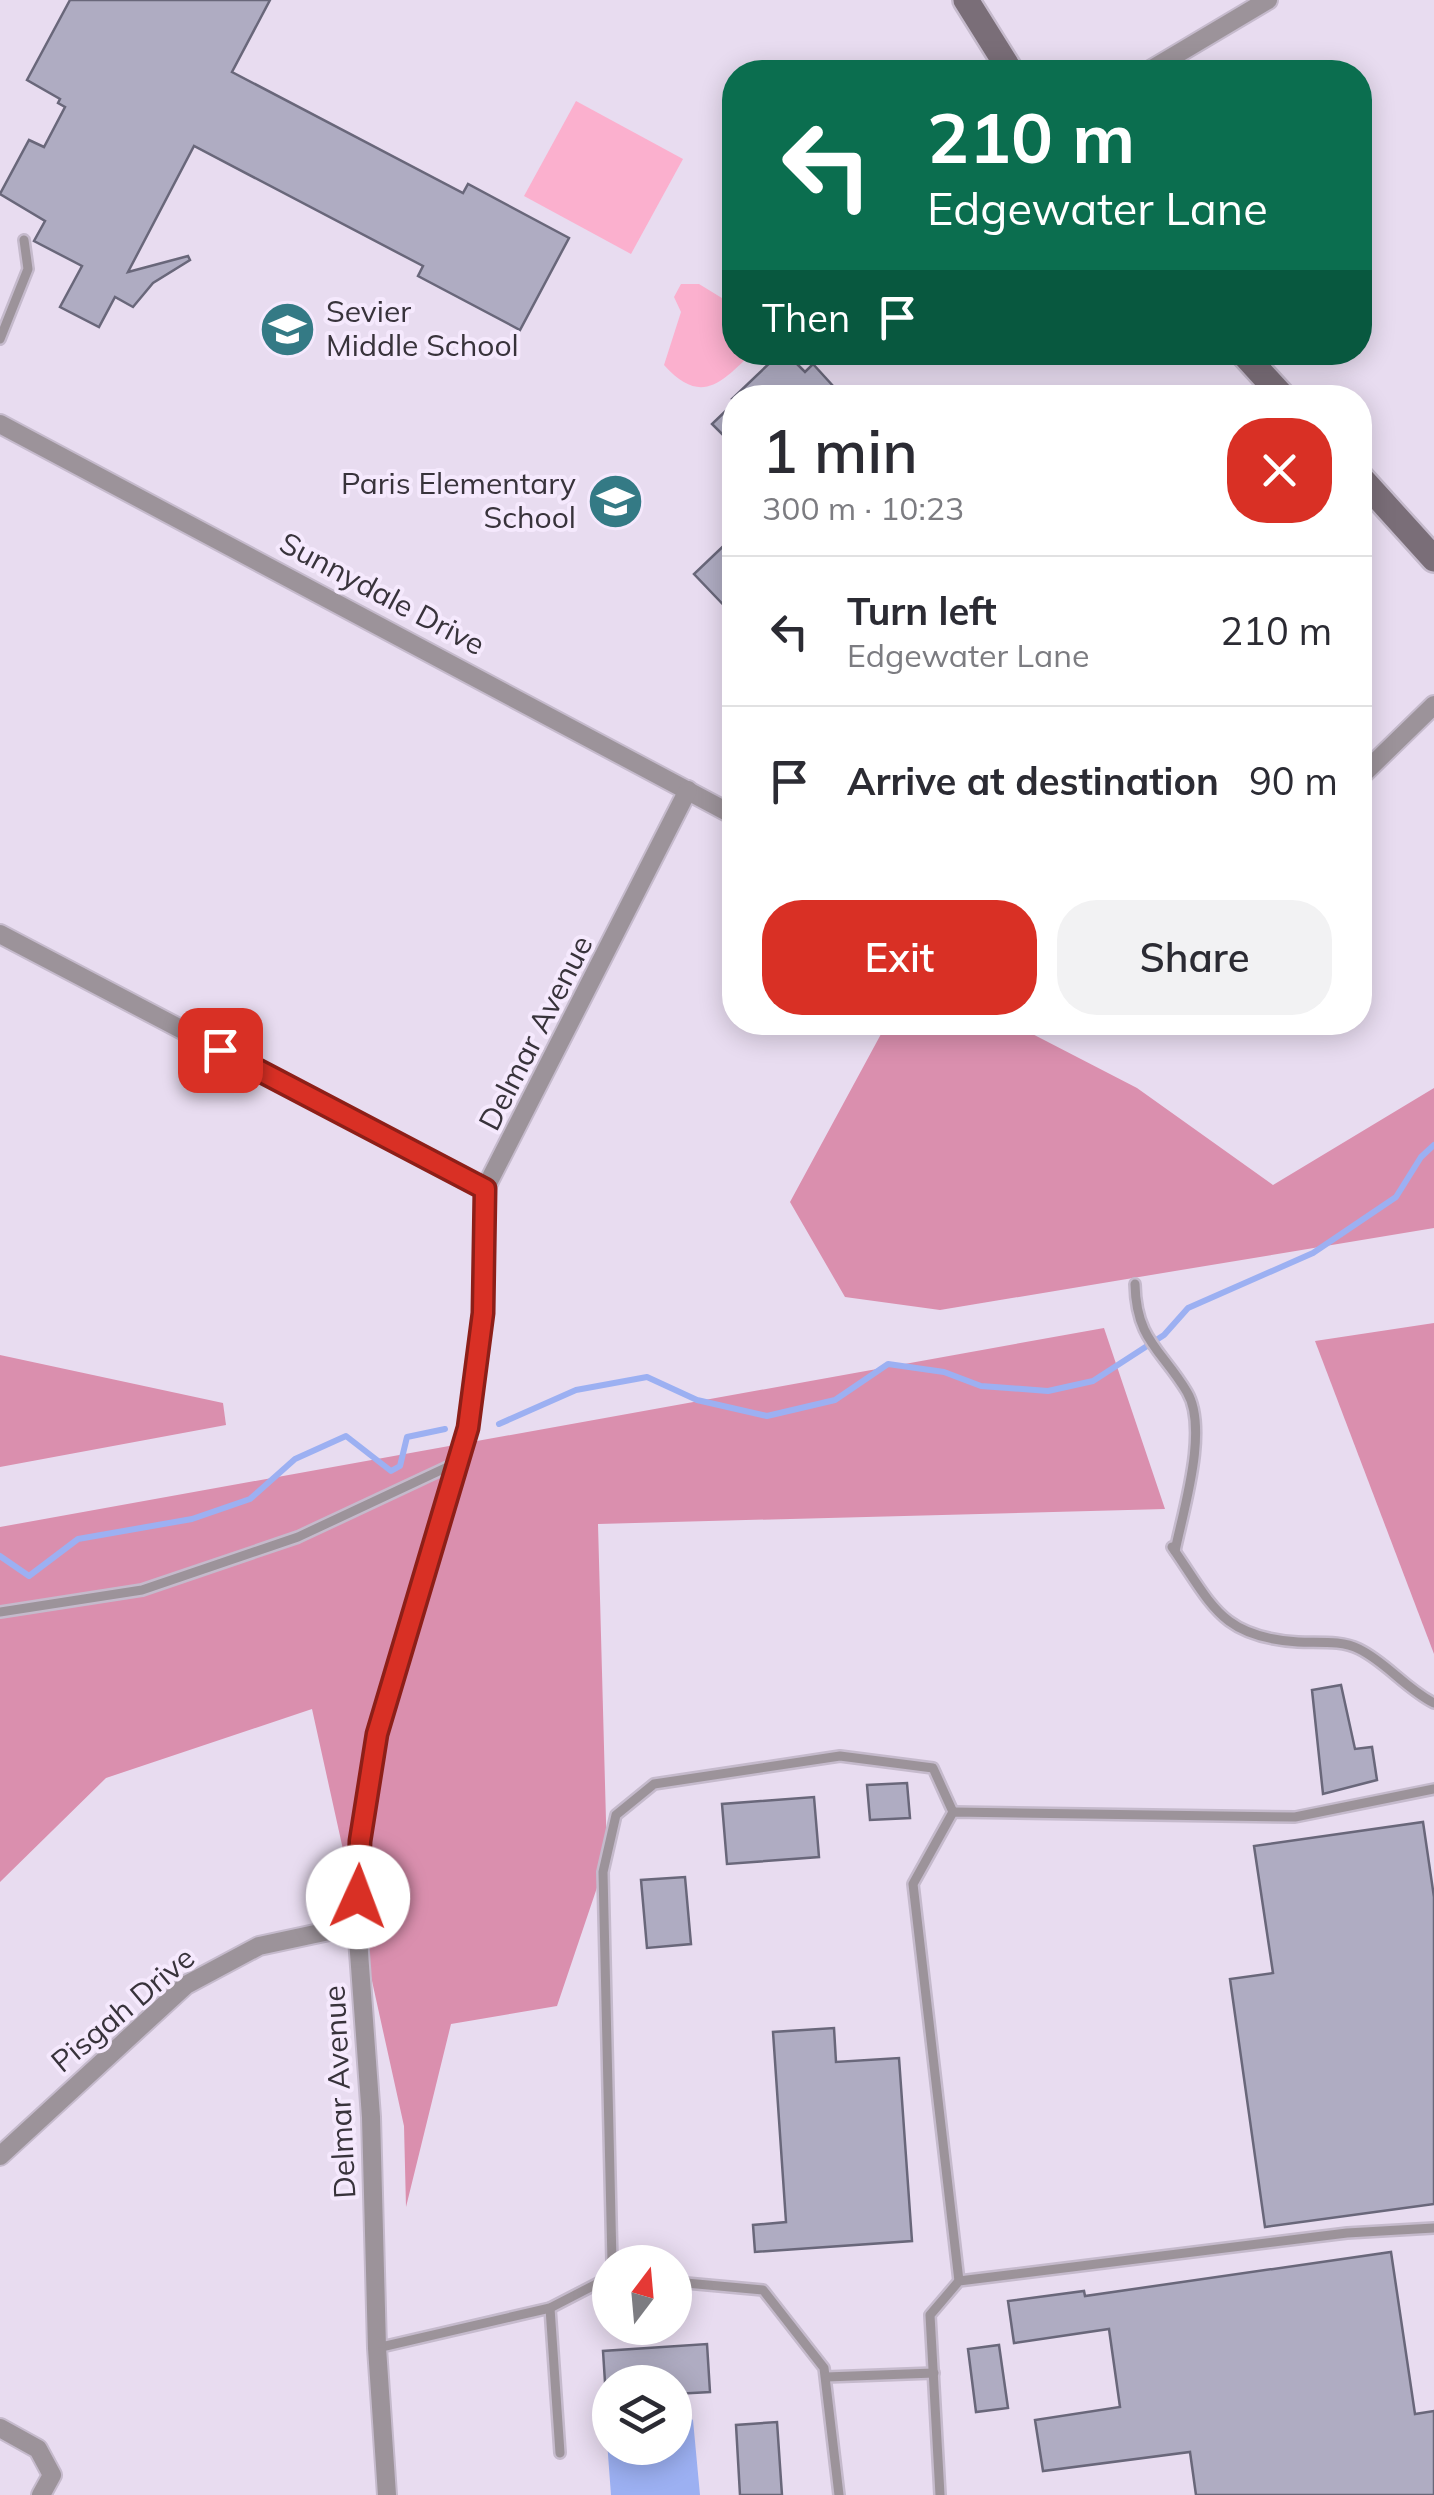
<!DOCTYPE html>
<meta charset="utf-8">
<style>
:root{--surface:#fff;--page:#f2f2f3;--text:#2b2b33;--muted:#7c7c81;--line:#e1e1e2;--accent:#d93025}
body{margin:0;font-family:Mulish,sans-serif;background:var(--page);color:var(--text);height:100vh;display:flex;flex-direction:column;font-size:38px;white-space:nowrap}
*{box-sizing:border-box;margin:0}
p{font-size:32px;color:var(--muted)}
.icon{flex:none;width:55px;height:55px;fill:none;stroke:currentColor;stroke-width:2;stroke-linecap:round;stroke-linejoin:round}
.map{position:relative;flex:1;overflow:hidden}
.side{position:absolute;left:722px;top:385px;width:650px;height:650px;display:flex;flex-direction:column;background:var(--surface);border-radius:40px;box-shadow:0 5px 25px #0003}
.side>*{flex:none}
.banner{position:absolute;left:722px;top:60px;width:650px;height:305px;border-radius:40px;box-shadow:0 5px 25px #0003;background:#0b6e4f;color:#fff;overflow:hidden}
.needle{width:65px;rotate:16deg}
.fabs{position:absolute;left:592px;top:2245px;display:grid;gap:20px}
.fabs a{display:grid;place-items:center;width:100px;height:100px;border-radius:50%;background:var(--surface);box-shadow:0 5px 25px #0003;font-size:50px}
.pin{position:absolute;display:grid;place-items:center;width:85px;height:85px;color:#fff;margin:-42px;border-radius:20px;box-shadow:0 5px 15px #0006}
.me{position:absolute;width:110px;margin:-55px;rotate:2deg;stroke-linejoin:round;filter:drop-shadow(0 0 8px #0008)}
.turn{display:flex;align-items:center;gap:35px;height:210px;padding:0 40px;font-size:45px}
.turn .icon{width:130px;height:130px;stroke-width:2.5}
.turn b{display:block;font-size:70px;line-height:85px}
.then{display:flex;align-items:center;height:95px;padding:0 40px;background:#0003;gap:20px;font-size:38px}
.round{display:grid;place-items:center;flex:none;width:105px;height:105px;border-radius:40px;background:var(--page)}
.overview{display:flex;align-items:center;justify-content:space-between;height:170px;padding:0 40px}
h1{font-size:60px;font-weight:600;line-height:75px}
.button{display:flex;gap:20px;margin-top:auto;padding:20px 40px}
.button a{flex:1;height:115px;border-radius:40px;background:var(--accent);color:#fff;font-size:40px;font-weight:600;line-height:115px;text-align:center}
.button a+a{background:var(--page);color:var(--text)}
ul{padding:0;list-style:none}
li{display:flex;align-items:center;gap:30px;height:150px;padding:0 40px;border-top:2px solid var(--line)}
li div{flex:1}
li b{display:block;font-size:38px}
li em{font-style:normal}
.map>svg:first-child{display:block}
.green{fill:#fbb0ce}
.forest{fill:#da8fae}
.water{fill:#9cb0f2}
.lines{fill:none;stroke-linecap:round;stroke-linejoin:round}
.stream{stroke:#9cb0f2;stroke-width:6}
.building{fill:#afacc2;stroke:#69677a;stroke-width:2.5}
.lane-casing{stroke:#c5bacc;stroke-width:14}
.street-casing{stroke:#c5bacc;stroke-width:22}
.secondary-casing{stroke:#c5bacc;stroke-width:30}
.lane{stroke:#9c939a;stroke-width:9}
.street{stroke:#9c939a;stroke-width:18}
.secondary{stroke:#7a6e78;stroke-width:25}
.route-casing{stroke:#8d1f18;stroke-width:25}
.route{stroke:#d93025;stroke-width:18}
.labels{text-anchor:middle;stroke-width:8;stroke-linejoin:round;paint-order:stroke}
.poi-label{font-size:30px;fill:#38333b;stroke:#f5e9fd;text-anchor:start}
.street-label{font-size:30px;fill:#38333b;stroke:#f5e9fd}
</style>
<div class="map">
<svg width="1434" height="2495" viewBox="0 0 1434 2495">
<rect width="100%" height="100%" fill="#e8dcf0"/>
<g class="green">
<path d="M576 101 683 159 631 254 524 196Z"/>
<path d="M681 284H699L735 306V352L752 353C721 383 701 406 664 365L681 312 674 297Z"/>
</g>
<g class="forest">
<path d="M887 1023H1011L1137 1088 1273 1185 1434 1088V1228L940 1310 845 1297 790 1202Z"/>
<path d="M1434 1323V1654L1315 1341Z"/>
<path d="M1104 1328 1165 1509 598 1524 607 1858 557 2006 451 2024 406 2207 404 2126 312 1709 106 1778 0 1882V1527Z"/>
<path d="M0 1355 223 1403 226 1425 0 1467Z"/>
</g>
<path class="water" d="M685 2414 693 2420 700 2495H611L606 2428 610 2424V2448H675V2415Z"/>
<g class="lines">
<g class="stream">
<path d="M499 1424 576 1390 647 1377 697 1400 767 1416 835 1400 888 1364 944 1372 981 1386 1048 1391 1093 1381 1164 1335 1188 1308 1313 1253 1396 1197 1421 1157 1434 1145"/>
<path d="M0 1556 29 1576 78 1539 192 1519 250 1499 295 1459 346 1436 391 1471 400 1466 407 1437 445 1429"/>
</g>
</g>
<g class="building">
<path d="M70 0H270L232 72 463 193 468 184 569 238 520 330 418 276 423 266 194 146 128 272 188 256 190 260 153 283 133 307 115 297 99 327 60 307 82 266 34 241 45 221 0 194 29 140 44 147 65 107 58 103 60 99 27 80Z"/>
<path d="M787 354 805 372 813 364 844 398H733L776 357 780 361Z"/>
<path d="M735 402V447L712 424Z"/>
<path d="M735 535V617L694 574Z"/>
<path d="M1341 1685 1355 1749 1372 1747 1377 1780 1323 1794 1312 1690Z"/>
<path d="M907 1783 910 1818 870 1820 867 1785Z"/>
<path d="M814 1797 819 1857 727 1864 722 1804Z"/>
<path d="M1423 1822 1434 1897V2204L1265 2227 1230 1979 1273 1973 1254 1846Z"/>
<path d="M685 1877 691 1944 647 1948 641 1880Z"/>
<path d="M834 2028 836 2062 899 2058 912 2241 755 2252 753 2225 786 2222 773 2032Z"/>
<path d="M1391 2252 1415 2414 1434 2411V2495H1196L1190 2452 1043 2471 1035 2420 1120 2407 1109 2329 1014 2343 1008 2301 1084 2291 1085 2296Z"/>
<path d="M707 2344 710 2392 675 2394V2382H605L603 2351Z"/>
<path d="M999 2345 1008 2408 976 2412 968 2349Z"/>
<path d="M777 2422 782 2495H740L736 2425Z"/>
</g>
<g class="lines">
<defs>
<g id="lane">
<path d="M0 339 28 269 24 240"/>
<path d="M1135 1284C1136 1340 1162 1350 1187 1392 1209 1429 1183 1511 1175 1551"/>
<path d="M1172 1547C1213 1606 1221 1637 1298 1642 1318 1643 1341 1640 1359 1649 1386 1662 1406 1689 1434 1703"/>
<path d="M0 1612 142 1590 298 1537 456 1463"/>
<path d="M612 2262 603 1872 616 1815 654 1784 840 1756 933 1768 953 1812"/>
<path d="M959 2281 913 1884 953 1812 1295 1817 1434 1789"/>
<path d="M675 2282 763 2290 824 2368 839 2495"/>
<path d="M550 2308 560 2453"/>
<path d="M377 2348 550 2308 610 2277"/>
<path d="M826 2377 934 2373"/>
<path d="M940 2495 930 2315 959 2281 1347 2233 1434 2228"/>
</g>
<g id="street">
<path d="M1147 72 1268 0"/>
<path d="M0 424 735 816"/>
<path d="M1360 777 1434 705"/>
<path d="M0 934 485 1189"/>
<path d="M0 2156 186 1985 259 1946 357 1925"/>
<path d="M0 2428 38 2449 52 2475 41 2495"/>
<path d="M387 2495 377 2348 371 2117 357 1925 361 1841 377 1734 468 1429 483 1313 485 1189 688 790"/>
</g>
<g id="secondary">
<path d="M966 0 1011 72"/>
<path d="M1242 352 1284 398"/>
<path d="M1360 477 1434 559"/>
</g>
</defs>
<use href="#lane" class="lane-casing"/>
<use href="#street" class="street-casing"/>
<use href="#secondary" class="secondary-casing"/>
<use href="#lane" class="lane"/>
<use href="#street" class="street"/>
<use href="#secondary" class="secondary"/>
</g>
<g class="lines">
<defs>
<path id="route" d="M220 1050 485 1189 483 1313 468 1428 377 1734 360 1841 358 1897"/>
</defs>
<use href="#route" class="route-casing"/>
<use href="#route" class="route"/>
</g>
<defs>
<symbol id="school-disc" viewBox="-11 -11 22 22"><circle r="9.5" fill="#347a85" stroke="#f5e9fd"/><path d="M0-5L7-2L0 1L-7-2ZM-4 1L0 2.5L4 1V4Q0 6-4 4Z" fill="#fff"/></symbol>
</defs>
<g fill-rule="evenodd">
<use href="#school-disc" x="256" y="298" width="63" height="63"/>
<use href="#school-disc" x="584" y="470" width="63" height="63"/>
</g>
<g class="labels">
<g class="poi-label">
<text x="326" y="322">Sevier<tspan x="326" dy="34">Middle School</tspan></text>
<text x="576" y="494" text-anchor="end">Paris Elementary<tspan x="576" dy="34">School</tspan></text>
</g>
<g class="street-label">
<text transform="translate(382 594) rotate(28)" y="10">Sunnydale Drive</text>
<text transform="translate(536 1033) rotate(-63)" y="10">Delmar Avenue</text>
<text transform="translate(123 2010) rotate(-40)" y="10">Pisgah Drive</text>
<text transform="translate(340 2092) rotate(-93)" y="10">Delmar Avenue</text>
</g>
</g>
</svg>
<div class="fabs">
<a><svg class="needle" viewBox="-14 -14 28 28"><path d="M0-13l5 13h-10z" fill="#e53935"/><path d="M0 13l5-13h-10z" fill="#7c7c81"/></svg></a>
<a><svg class="icon" aria-label="layers" viewBox="0 0 24 24"><path d="M12 4l9 5-9 5-9-5zM3 14l9 5 9-5"/></svg></a>
</div>
<div class="pin" style="left:220px;top:1050px;background:#d93025"><svg class="icon" aria-label="arrive" viewBox="0 0 24 24"><path d="M6 21V4h12l-3 4 3 4H6"/></svg></div>
<svg class="me" style="left:358px;top:1897px" viewBox="-20 -20 40 40"><circle r="19" fill="#fff"/><path d="M0-13L10 11 0 6-10 11z" fill="#d93025"/></svg>
<div class="banner">
<div class="turn"><svg class="icon" aria-label="left" viewBox="0 0 24 24"><path d="M17 20v-9H6M10 6l-5 5 5 5"/></svg><div><b>210 m</b>Edgewater Lane</div></div>
<div class="then">Then<svg class="icon" aria-label="arrive" viewBox="0 0 24 24"><path d="M6 21V4h12l-3 4 3 4H6"/></svg></div>
</div>
<section class="side">
<div class="overview"><div><h1>1 min</h1><p>300 m · 10:23</p></div><a class="round" style="background:#d93025;color:#fff"><svg class="icon" aria-label="close" viewBox="0 0 24 24"><path d="M6 6l12 12M18 6L6 18"/></svg></a></div>
<ul>
<li><svg class="icon" aria-label="left" viewBox="0 0 24 24"><path d="M17 20v-9H6M10 6l-5 5 5 5"/></svg><div><b>Turn left</b><p>Edgewater Lane</p></div><em>210 m</em></li>
<li><svg class="icon" aria-label="arrive" viewBox="0 0 24 24"><path d="M6 21V4h12l-3 4 3 4H6"/></svg><div><b>Arrive at destination</b></div><em>90 m</em></li>
</ul>
<div class="button"><a>Exit</a><a>Share</a></div>
</section>
</div>
